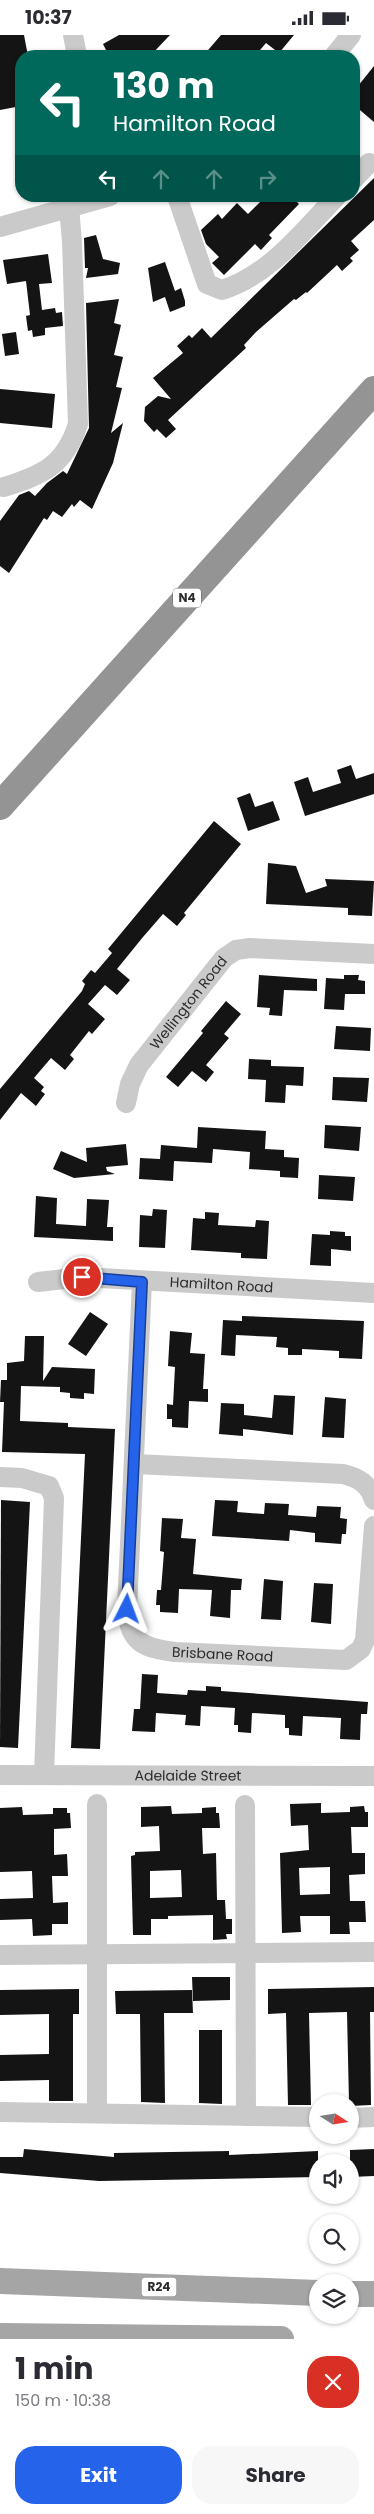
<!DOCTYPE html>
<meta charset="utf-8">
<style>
:root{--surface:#fff;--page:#f7f7f7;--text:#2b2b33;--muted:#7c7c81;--accent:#2563eb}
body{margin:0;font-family:Poppins,sans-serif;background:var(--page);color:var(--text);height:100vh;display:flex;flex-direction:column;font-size:19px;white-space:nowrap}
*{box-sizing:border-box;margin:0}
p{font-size:16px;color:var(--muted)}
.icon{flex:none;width:28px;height:28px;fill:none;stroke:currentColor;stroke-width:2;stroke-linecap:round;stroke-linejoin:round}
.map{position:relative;height:2304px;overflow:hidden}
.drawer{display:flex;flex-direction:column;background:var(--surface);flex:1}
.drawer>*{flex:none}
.guide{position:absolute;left:15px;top:15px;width:345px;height:152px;border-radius:20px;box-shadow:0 1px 4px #0004;background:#00695c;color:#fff;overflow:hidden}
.needle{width:32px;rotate:102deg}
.fabs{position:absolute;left:309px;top:2059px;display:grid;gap:10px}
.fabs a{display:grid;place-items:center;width:50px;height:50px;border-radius:50%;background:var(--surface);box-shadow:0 1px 4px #0004;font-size:25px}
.pin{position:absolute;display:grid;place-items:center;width:42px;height:42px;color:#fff;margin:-21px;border:2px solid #fff;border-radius:50%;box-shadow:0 1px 5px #0007}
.me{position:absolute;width:55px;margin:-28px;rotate:3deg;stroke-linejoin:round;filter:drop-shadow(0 0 4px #0008)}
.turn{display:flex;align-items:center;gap:18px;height:105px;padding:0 15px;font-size:22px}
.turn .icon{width:65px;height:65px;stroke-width:2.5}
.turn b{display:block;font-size:35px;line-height:42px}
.lanes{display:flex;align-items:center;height:48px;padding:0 15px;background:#0003;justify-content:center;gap:25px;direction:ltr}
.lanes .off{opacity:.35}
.round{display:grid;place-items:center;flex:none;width:52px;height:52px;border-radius:20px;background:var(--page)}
.head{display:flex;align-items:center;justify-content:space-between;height:85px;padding:0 15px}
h1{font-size:30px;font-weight:700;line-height:38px}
.button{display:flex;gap:10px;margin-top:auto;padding:10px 15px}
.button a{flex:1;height:58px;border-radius:20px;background:var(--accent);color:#fff;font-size:20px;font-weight:700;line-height:58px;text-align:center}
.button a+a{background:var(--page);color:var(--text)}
.status{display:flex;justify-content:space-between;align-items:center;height:35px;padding:0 25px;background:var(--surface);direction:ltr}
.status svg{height:14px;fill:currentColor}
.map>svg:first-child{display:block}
.building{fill:#141414;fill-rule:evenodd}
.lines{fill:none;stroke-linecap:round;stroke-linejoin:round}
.minor{stroke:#cacaca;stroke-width:20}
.major{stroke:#a5a5a5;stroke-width:26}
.highway{stroke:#949494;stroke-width:28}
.route-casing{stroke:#184099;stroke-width:12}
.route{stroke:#2563eb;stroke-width:9}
.labels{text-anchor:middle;stroke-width:5;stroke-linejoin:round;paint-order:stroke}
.shield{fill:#fff;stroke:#6c6c6c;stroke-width:1}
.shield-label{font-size:12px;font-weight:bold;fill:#2d2d2d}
.street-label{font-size:14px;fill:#2d2d2d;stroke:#fff}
</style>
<div class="status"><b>10:37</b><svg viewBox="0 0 49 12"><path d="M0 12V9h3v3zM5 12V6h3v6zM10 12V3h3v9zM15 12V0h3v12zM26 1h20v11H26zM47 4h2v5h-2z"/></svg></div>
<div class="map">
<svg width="374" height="2304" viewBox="0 0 374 2304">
<rect width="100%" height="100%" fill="#fff"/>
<g class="building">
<path d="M0 0H24L28 21H21V71L0 75Z"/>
<path d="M119 0H170L150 21H109L103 9Z"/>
<path d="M221 0H294L279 18 266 8 255 21H203Z"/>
<path d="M374 31V87L354 70V56Z"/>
<path d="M374 143V185L351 206 359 215 350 223 353 226 342 236 337 230 307 258 306 257 296 265 294 264 256 297 244 310 246 313 168 385 176 394 166 403 157 394 154 397 144 386 145 372 158 361 171 364 153 343 183 318 177 311 189 300 192 303 202 293 211 303Z"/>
<path d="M266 161H291L299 169 269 200 272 203 261 215 255 209 224 240 212 228 219 222 206 209 201 195 218 179 222 184 237 168 248 179Z"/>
<path d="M96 200 103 224 120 228 118 239 86 243 88 233H85L84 203Z"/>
<path d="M48 219 52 248 39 249 42 275 55 273 56 278 62 277 63 291 45 293V300L33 302 32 295 28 296 26 281 30 280 26 246 7 249 3 225Z"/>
<path d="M165 227 175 256 181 253 185 266V271L170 277 165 262 153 267 148 233Z"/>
<path d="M119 264 114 288 121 290 114 320 123 322 116 352 122 353 111 398 123 388 113 428 92 474 80 465 74 472 72 469 62 482 53 476 47 485 44 483 9 538 0 531V486L19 460 29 456 35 461 47 448 63 436 67 439 89 393 86 268Z"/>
<path d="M16 297 19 319 5 321 2 299Z"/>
<path d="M0 354 55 359 52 393 0 388Z"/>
<path d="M351 730 356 744 374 738V759L305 781 294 747 308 742 313 757 341 748 337 735Z"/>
<path d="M250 758 255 772 273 766 280 785 248 796 237 763Z"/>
<path d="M214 786 241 809 184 878 186 880 177 891 163 879 143 902 117 934 130 945 117 960 105 950 88 969 105 984 92 999 89 996 70 1020 74 1024 65 1035 51 1023 34 1043 44 1052 41 1056 45 1059 36 1071 21 1058 0 1085V1054L82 956 85 949 82 946 91 935 95 938 112 918 108 914Z"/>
<path d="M268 828 296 831 306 858 327 851 325 844 374 846 372 881 348 880V873L266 869Z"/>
<path d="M259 940 317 944V956L284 955 282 981 269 980 270 973 257 972Z"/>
<path d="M344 940H359L358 945 365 946V959H345L344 975 324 974 326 943 344 944Z"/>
<path d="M226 966 241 979 224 999 229 1003 206 1030 214 1037 206 1047 192 1036 178 1052 166 1042 203 998 201 996Z"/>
<path d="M336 991 371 993 370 1016 334 1014Z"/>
<path d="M249 1024 271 1025V1031L304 1032 303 1051 286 1050 285 1068 265 1067 266 1045 248 1044Z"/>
<path d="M333 1042 369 1043 367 1067 332 1065Z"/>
<path d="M325 1090 361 1092 359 1116 324 1113Z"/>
<path d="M198 1092 266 1096 265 1114 284 1115V1122L299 1123 298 1143 280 1142V1136L249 1134 250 1117 213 1114 212 1128 174 1126 173 1146 139 1144 140 1123 160 1124 161 1110 197 1113Z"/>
<path d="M126 1109 128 1130 106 1132 107 1136 115 1139 74 1143 53 1134 61 1116 87 1127 86 1113Z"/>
<path d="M319 1140 355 1142 353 1166 318 1164Z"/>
<path d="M36 1161 57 1163 56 1189 86 1191 87 1164 109 1165 107 1192H113V1206L34 1202Z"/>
<path d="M153 1174 167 1175 165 1213 139 1212 140 1180 152 1181Z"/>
<path d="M205 1177 219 1178 218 1190 255 1192 256 1185 269 1186 267 1224 241 1223V1218L191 1215 193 1183 205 1184Z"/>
<path d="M330 1196 345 1197V1201H351V1216L331 1214V1231L310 1230 312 1199 330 1200Z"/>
<path d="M90 1277 108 1289 86 1321 68 1309Z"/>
<path d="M242 1281 364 1286 362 1324 339 1323V1316L302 1314V1320H288V1313L276 1312 277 1302 236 1300 235 1321 221 1320 223 1285 242 1286Z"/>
<path d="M170 1296 192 1298 190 1318 205 1319 203 1354H208V1367L189 1366 188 1393 172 1392V1384H167V1369L173 1370 175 1332 168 1331Z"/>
<path d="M25 1301H44L43 1346 52 1332 95 1334 94 1359 84 1358V1364L70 1363V1358L60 1357V1352L21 1351 20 1386 68 1388V1392L115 1394 100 1714 71 1713 85 1419 2 1417 4 1367H0L1 1345H7V1328L24 1326Z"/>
<path d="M274 1360 295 1361 293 1400 243 1394V1401L219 1399 221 1368 244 1369V1380L272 1383Z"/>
<path d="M325 1362 346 1364 344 1403 322 1402Z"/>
<path d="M1 1465 30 1467 18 1713 0 1712Z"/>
<path d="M215 1465 238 1466 237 1477 264 1479 265 1468 289 1469 288 1480 316 1482 317 1471 341 1472 340 1483 347 1484 346 1499H342L341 1509 315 1507V1498L290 1495 289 1506 212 1501Z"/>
<path d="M162 1483 183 1484 181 1503 196 1504 193 1539 242 1544 241 1555H231L230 1583 210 1581 212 1555 179 1554 178 1578 160 1577V1570H156L157 1555H161L164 1517 160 1516Z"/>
<path d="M264 1544 283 1546 281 1585 261 1584Z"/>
<path d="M314 1548 333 1549 331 1589 311 1587Z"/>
<path d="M142 1639 158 1640 157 1658 187 1660 188 1655 206 1656V1651L221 1652V1656L368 1667 367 1679H361L360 1705 340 1704 341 1683 303 1681 302 1701 289 1700V1693H285V1680L252 1678 251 1698 238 1697V1690H234L235 1673 201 1671 200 1691 185 1690 186 1680 156 1678 155 1697 132 1696 134 1674H140Z"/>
<path d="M321 1768V1778L350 1777V1772L364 1771 365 1777H368V1792H351L352 1818H365V1839L349 1840 350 1866H365L366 1887H349L350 1899H330V1881H300L301 1897 282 1898 280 1818 309 1815 308 1790 291 1791 290 1769ZM330 1832V1859L300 1860 299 1833Z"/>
<path d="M171 1771 172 1779 202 1778V1773L216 1772V1778H219L220 1793H202L203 1819 216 1818 217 1865H225L226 1884H232V1899H226L227 1904 213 1905V1880L168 1881V1884H151V1900H133L131 1821 135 1820V1817L160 1816 159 1791 141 1792V1772ZM181 1835 182 1862 150 1863V1836Z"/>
<path d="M22 1772 23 1780 53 1779V1773H67V1778H70L71 1793 54 1794V1820L67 1819 68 1841H52L53 1868 68 1867V1889H52V1900L33 1901 32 1884 0 1885V1864L33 1863 32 1836 0 1837V1773Z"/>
<path d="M192 1942H230V1965L193 1966Z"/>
<path d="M374 1952V1977H370L371 2070 350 2071 349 2068 347 1977 309 1978 311 2070H288L286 1978 268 1979V1954Z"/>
<path d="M79 1954V1979H73V2066H49V2045L0 2046V2020L49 2019V1979L0 1980V1955Z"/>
<path d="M192 1955 193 1978H164L165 2068 141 2067 140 1979H116L115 1956Z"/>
<path d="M199 1995H222V2069L199 2068Z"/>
<path d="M24 2114 114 2122V2118L229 2116V2120L318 2116V2142L99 2146 0 2138V2122H23Z"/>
<path d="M374 2114V2141L350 2142V2115Z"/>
</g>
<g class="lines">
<g class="minor">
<path d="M73 0 77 21"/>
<path d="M334 21 351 0"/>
<path d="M354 144 369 128"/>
<path d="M177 161 207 249 222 255C270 240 303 196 337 161"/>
<path d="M0 192 110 161"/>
<path d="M4 452C43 440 65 430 78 389L72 207 69 172"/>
<path id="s1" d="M126 1068 130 1049 139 1030 224 923 236 915 250 913 374 919"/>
<path id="s2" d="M38 1247 82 1242 374 1258"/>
<path id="s3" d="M142 1247 127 1574C129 1608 144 1613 175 1617L346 1625 361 1614 365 1605 374 1491"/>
<path d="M135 1429 343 1439C359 1443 369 1449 374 1465"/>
<path d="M0 1442 22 1443 49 1451 54 1463 44 1740"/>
<path id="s4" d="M0 1740 374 1741"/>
<path d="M245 1770 246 2081"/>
<path d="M0 1920 374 1917"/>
<path d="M0 2077 318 2082"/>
<path d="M97 2078V1769"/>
<path d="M350 2083 374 2082"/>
</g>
<g class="major">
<path d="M0 2246 318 2258"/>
<path d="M350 2259H374"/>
<path d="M0 2301 281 2304"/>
</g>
<path class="highway" d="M0 771 374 355"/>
</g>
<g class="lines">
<defs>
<path id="route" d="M82 1242 142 1247 127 1574"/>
</defs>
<use href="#route" class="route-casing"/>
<use href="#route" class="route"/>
</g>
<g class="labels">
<g class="shield">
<rect x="173" y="553.5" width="28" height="19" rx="4"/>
<rect x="141.5" y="2242.5" width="35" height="19" rx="4"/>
</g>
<g class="shield-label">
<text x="187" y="567">N4</text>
<text x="159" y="2256">R24</text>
</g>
<g class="street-label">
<text dy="5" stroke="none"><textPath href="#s1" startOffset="120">Wellington Road</textPath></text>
<text dy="5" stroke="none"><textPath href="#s2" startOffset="184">Hamilton Road</textPath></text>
<text dy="5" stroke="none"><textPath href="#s3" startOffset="448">Brisbane Road</textPath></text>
<text dy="5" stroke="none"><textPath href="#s4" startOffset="188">Adelaide Street</textPath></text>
</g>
</g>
</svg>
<div class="fabs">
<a><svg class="needle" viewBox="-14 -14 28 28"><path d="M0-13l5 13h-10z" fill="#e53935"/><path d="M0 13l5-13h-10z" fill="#7c7c81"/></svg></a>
<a><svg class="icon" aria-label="sound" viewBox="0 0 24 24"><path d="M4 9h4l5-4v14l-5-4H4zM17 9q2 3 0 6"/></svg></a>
<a><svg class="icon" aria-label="search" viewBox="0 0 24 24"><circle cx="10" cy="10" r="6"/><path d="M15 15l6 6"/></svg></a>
<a><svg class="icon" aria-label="layers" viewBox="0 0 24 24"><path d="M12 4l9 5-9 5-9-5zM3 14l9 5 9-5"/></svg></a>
</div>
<div class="pin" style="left:82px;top:1242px;background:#d93025"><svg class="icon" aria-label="arrive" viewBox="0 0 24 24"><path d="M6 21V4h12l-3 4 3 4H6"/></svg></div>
<svg class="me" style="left:127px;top:1574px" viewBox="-20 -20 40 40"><path d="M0-17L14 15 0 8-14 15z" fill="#2563eb" stroke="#fff" stroke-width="4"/></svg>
<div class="guide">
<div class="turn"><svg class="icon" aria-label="left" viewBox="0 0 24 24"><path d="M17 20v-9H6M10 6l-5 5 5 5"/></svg><div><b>130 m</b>Hamilton Road</div></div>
<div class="lanes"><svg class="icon" aria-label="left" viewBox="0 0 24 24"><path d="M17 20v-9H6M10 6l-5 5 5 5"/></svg><svg class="icon off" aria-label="ahead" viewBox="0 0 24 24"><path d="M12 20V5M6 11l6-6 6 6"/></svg><svg class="icon off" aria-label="ahead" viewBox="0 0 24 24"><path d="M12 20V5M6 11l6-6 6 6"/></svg><svg class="icon off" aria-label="right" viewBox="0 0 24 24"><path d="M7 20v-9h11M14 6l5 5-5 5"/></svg></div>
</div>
</div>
<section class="drawer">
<div class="head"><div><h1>1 min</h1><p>150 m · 10:38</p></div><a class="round" style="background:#d93025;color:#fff"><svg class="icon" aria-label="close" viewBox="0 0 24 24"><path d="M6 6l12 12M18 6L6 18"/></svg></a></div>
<div class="button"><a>Exit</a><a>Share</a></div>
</section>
